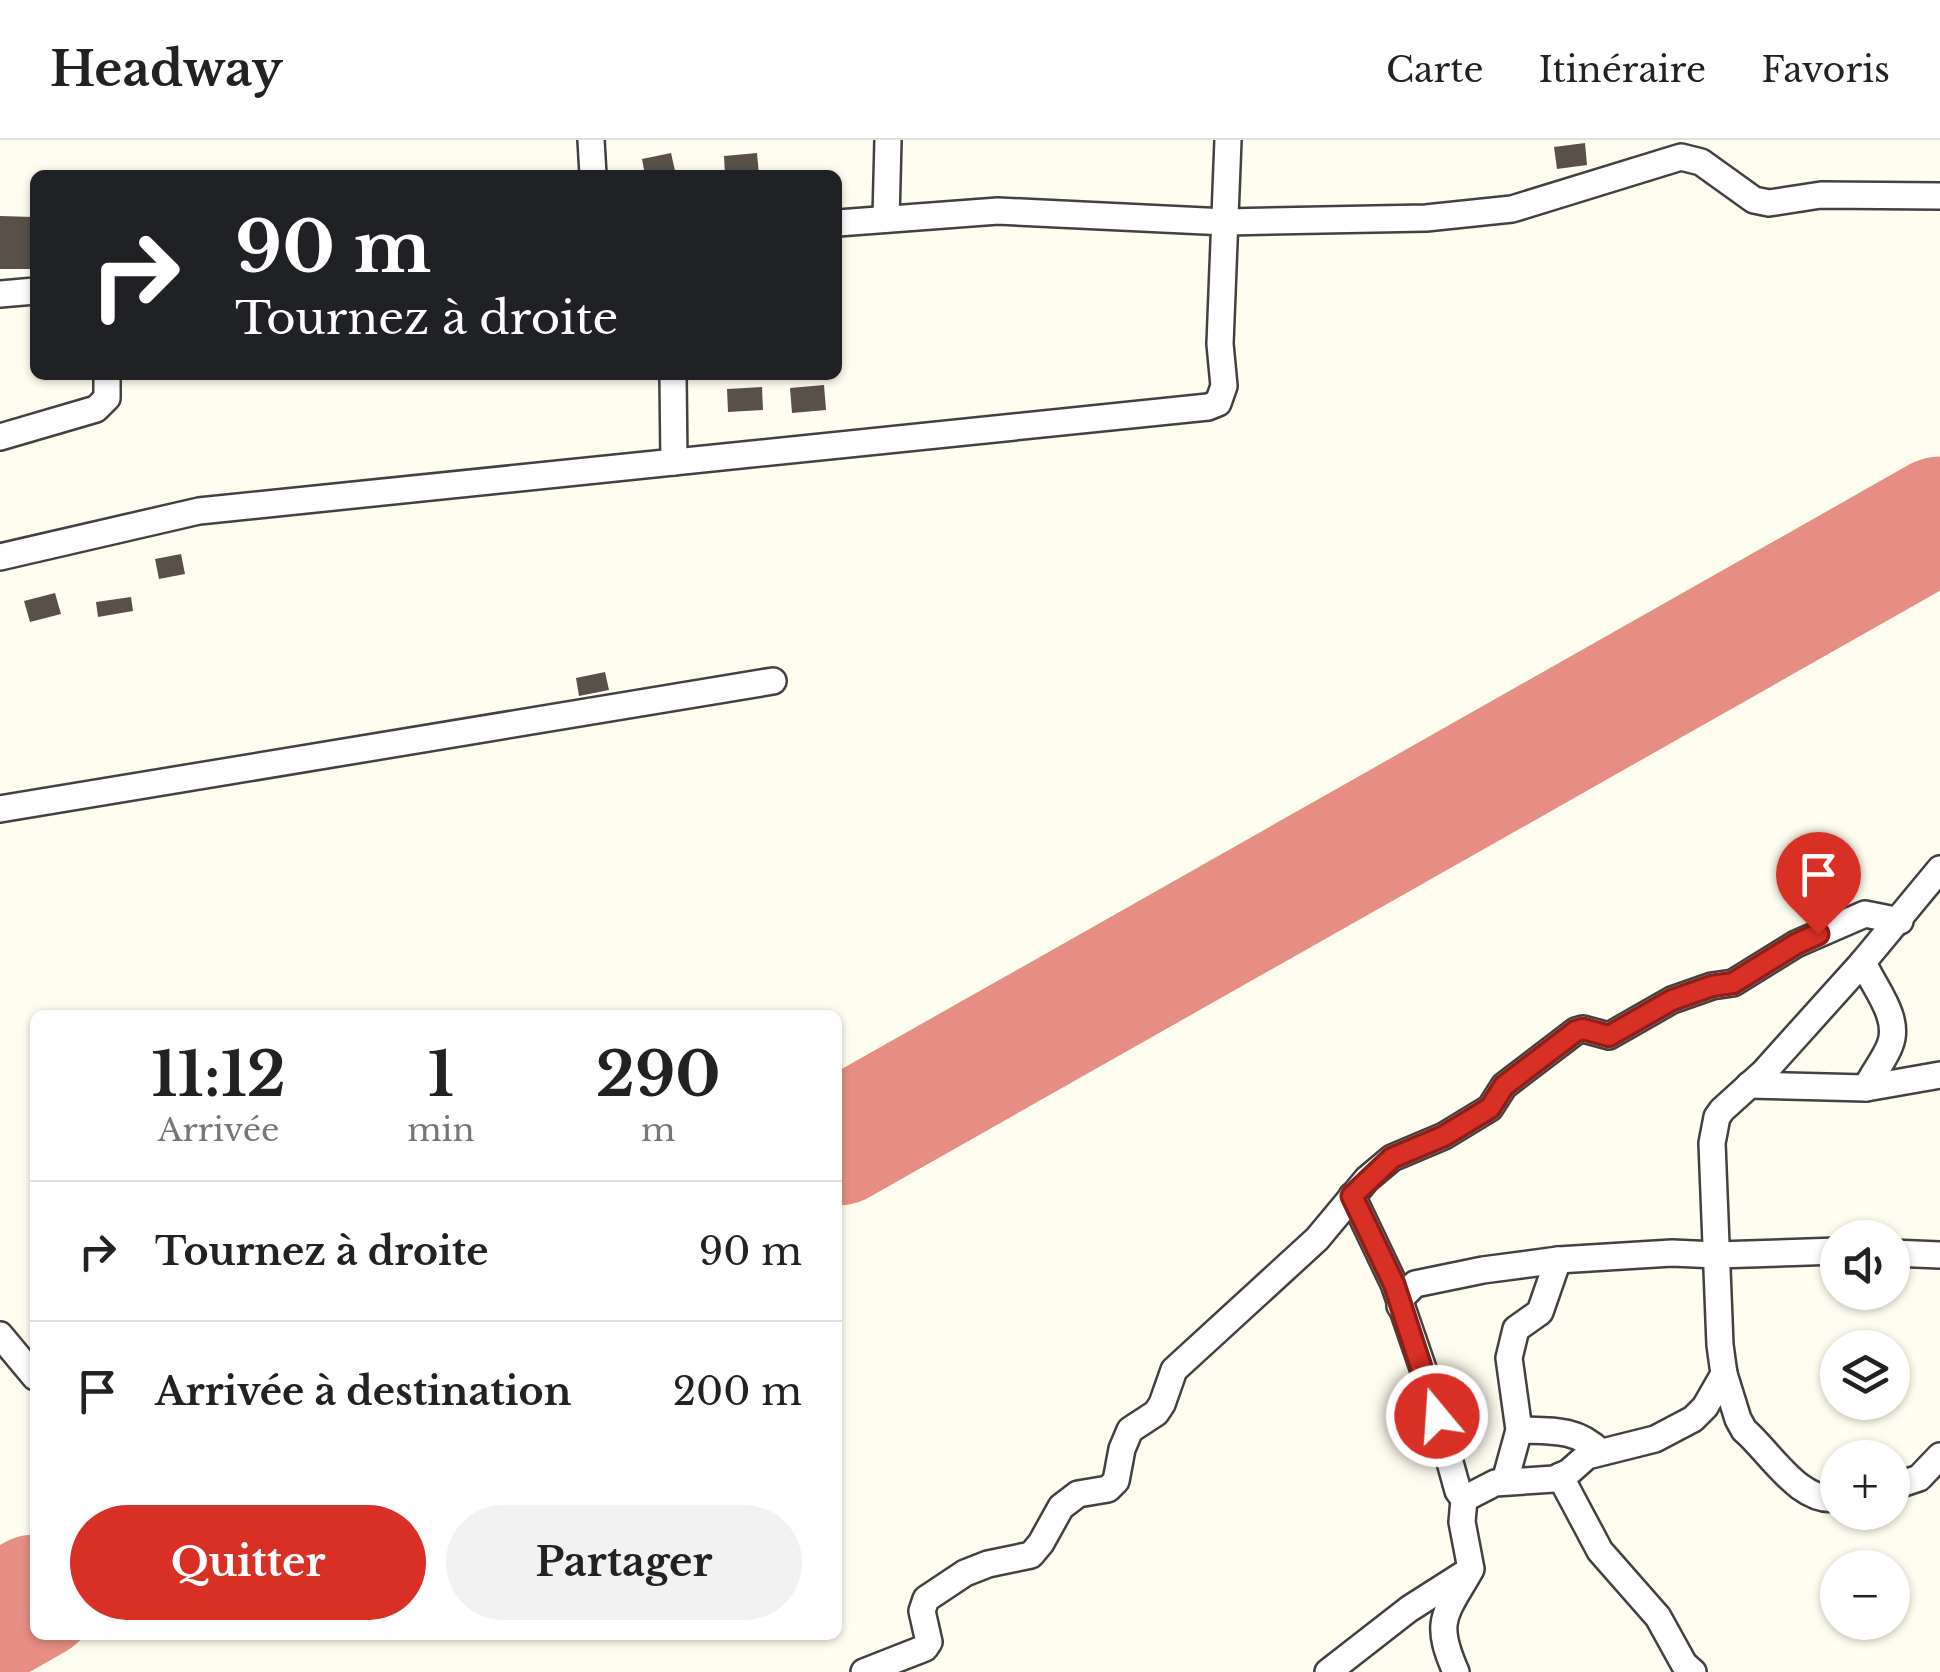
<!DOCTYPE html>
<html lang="fr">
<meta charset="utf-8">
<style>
:root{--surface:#fff;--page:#f2f2f2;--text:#222;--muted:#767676;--line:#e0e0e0;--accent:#d93025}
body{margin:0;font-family:"Libre Baskerville",serif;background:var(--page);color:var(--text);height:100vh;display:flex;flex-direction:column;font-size:38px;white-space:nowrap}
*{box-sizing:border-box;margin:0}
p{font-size:32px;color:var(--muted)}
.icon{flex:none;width:55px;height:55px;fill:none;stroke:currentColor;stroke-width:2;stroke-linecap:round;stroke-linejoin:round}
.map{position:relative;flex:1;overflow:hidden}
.panel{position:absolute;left:30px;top:870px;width:812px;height:630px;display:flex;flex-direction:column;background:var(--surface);border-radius:15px;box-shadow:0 2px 8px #0004}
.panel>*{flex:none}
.top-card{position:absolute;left:30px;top:30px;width:812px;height:210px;border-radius:15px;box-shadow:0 2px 8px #0004;background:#202124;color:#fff;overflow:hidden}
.fabs{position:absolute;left:1820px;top:1080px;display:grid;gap:20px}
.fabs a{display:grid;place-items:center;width:90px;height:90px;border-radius:50%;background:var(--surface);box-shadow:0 2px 8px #0004;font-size:50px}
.pin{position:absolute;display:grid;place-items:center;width:85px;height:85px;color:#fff;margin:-102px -42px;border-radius:50% 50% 50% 0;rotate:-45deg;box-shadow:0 0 10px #0007}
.pin .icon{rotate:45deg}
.me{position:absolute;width:110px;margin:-55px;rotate:342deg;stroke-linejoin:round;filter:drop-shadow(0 0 8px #0008)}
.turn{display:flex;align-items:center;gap:35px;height:210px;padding:0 40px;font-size:45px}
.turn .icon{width:130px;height:130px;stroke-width:2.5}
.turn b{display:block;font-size:70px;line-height:85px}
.eta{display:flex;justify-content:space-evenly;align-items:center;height:170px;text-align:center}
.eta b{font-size:60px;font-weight:700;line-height:70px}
.primary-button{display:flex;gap:20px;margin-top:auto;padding:20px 40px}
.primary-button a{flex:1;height:115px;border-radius:60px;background:var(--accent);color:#fff;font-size:40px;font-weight:700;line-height:115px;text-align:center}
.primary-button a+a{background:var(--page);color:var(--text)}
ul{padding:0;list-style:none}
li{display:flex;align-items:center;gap:30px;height:140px;padding:0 40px;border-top:2px solid var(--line)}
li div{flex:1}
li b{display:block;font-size:38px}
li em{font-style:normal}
header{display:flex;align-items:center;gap:60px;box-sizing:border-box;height:140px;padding:0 50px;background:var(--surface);border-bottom:2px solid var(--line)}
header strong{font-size:48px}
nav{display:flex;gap:55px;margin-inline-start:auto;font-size:35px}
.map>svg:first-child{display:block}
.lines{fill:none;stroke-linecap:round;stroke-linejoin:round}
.runway{stroke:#e68e83;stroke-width:125}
.building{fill:#585049}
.minor-casing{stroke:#414141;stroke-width:30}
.minor{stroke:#fff;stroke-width:25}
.route-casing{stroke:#8d1f18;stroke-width:25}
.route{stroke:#d93025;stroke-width:18}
</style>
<header>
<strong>Headway</strong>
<nav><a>Carte</a><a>Itinéraire</a><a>Favoris</a></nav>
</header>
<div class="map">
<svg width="1940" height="1532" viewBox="0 0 1940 1532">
<rect width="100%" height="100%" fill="#fffdef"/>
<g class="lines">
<g class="runway">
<path d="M838 1003 1940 379"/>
<path d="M0 1477 35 1457"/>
</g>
</g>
<g class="building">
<path d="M1585 3 1587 25 1557 29 1554 7Z"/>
<path d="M671 13 676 35H645L642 19Z"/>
<path d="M757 13 759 35H725L724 16Z"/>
<path d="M0 76 34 77 33 129H0Z"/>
<path d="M824 245 826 270 792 273 790 248Z"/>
<path d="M762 247 763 270 728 272 727 249Z"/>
<path d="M181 414 185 434 159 439 155 419Z"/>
<path d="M55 453 61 474 30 482 24 461Z"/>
<path d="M131 457 133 471 98 477 96 462Z"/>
<path d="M605 532 609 550 579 556 576 538Z"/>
</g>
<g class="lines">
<defs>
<g id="minor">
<path d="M591 0 593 35"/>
<path d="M886 79 888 0"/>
<path d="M838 83 998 71 1226 82 1426 78 1512 69 1681 17 1701 22 1754 60 1769 63 1821 55 1940 56"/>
<path d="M0 154 35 151"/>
<path d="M673 235 674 322"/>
<path d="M0 297 96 269 107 258V235"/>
<path d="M0 417 199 371 1208 267 1218 263 1224 246 1220 204 1228 0"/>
<path d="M0 669 773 541"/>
<path d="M1749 945 1866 948C1873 933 1885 919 1890 905 1901 877 1874 848 1863 822"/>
<path d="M1866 948 1940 935"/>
<path d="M1352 1056 1394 1144 1428 1243 1458 1351 1464 1359 1462 1382 1471 1429C1445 1475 1433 1480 1456 1532"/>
<path d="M1892 1113 1940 1115"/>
<path d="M1400 1166 1403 1156 1415 1144 1483 1130 1558 1120 1672 1113 1717 1115 1838 1111"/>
<path d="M0 1195 35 1237"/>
<path d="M1724 1234 1738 1279 1744 1290C1770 1312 1800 1365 1838 1358"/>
<path d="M1519 1290C1550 1291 1577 1288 1600 1312"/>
<path d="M1560 1336 1600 1411 1658 1477 1684 1524 1693 1532"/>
<path d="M1505 1341 1519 1290 1509 1218 1516 1189 1540 1172 1558 1120"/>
<path d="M1892 1347 1919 1338 1940 1316"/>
<path d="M1464 1359 1495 1343 1554 1339 1569 1332 1587 1316 1655 1299 1693 1279 1705 1267 1724 1234 1720 1205 1712 1003 1717 977 1722 970 1764 932 1863 822 1940 729"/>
<path d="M864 1532 925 1508 929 1502 922 1471 926 1459 965 1433 988 1424 1031 1415 1041 1403 1061 1367 1078 1354 1108 1349 1116 1341 1122 1309 1130 1290 1156 1273 1162 1264 1174 1230 1317 1099 1367 1039 1392 1018 1444 996 1490 968 1504 946 1576 891 1583 889 1609 896 1672 860 1712 846 1733 843 1796 804 1865 774 1900 781"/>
<path d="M1328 1532 1409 1469 1467 1432"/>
</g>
</defs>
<use href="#minor" class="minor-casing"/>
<use href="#minor" class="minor"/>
</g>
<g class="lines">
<defs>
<path id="route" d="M1437 1276 1394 1144 1352 1056 1392 1018 1444 996 1490 968 1504 946 1576 891 1583 889 1609 896 1672 860 1712 846 1733 843 1796 804 1818 794"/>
</defs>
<use href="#route" class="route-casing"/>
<use href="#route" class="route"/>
</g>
</svg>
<div class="fabs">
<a><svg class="icon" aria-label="sound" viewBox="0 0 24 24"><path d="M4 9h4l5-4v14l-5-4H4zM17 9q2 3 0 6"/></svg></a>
<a><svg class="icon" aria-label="layers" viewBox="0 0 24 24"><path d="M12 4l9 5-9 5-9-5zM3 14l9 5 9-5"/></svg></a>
<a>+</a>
<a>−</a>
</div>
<div class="pin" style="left:1818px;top:794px;background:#d93025"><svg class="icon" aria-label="arrive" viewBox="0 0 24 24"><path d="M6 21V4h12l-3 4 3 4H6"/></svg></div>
<svg class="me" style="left:1437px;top:1276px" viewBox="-20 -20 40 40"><circle r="17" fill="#d93025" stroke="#fff" stroke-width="3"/><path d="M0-11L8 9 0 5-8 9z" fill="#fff"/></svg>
<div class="top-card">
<div class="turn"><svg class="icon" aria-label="right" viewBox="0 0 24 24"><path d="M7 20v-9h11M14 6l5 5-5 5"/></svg><div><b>90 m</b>Tournez à droite</div></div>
</div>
<section class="panel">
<div class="eta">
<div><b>11:12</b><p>Arrivée</p></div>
<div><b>1</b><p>min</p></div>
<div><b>290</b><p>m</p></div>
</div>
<ul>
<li><svg class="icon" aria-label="right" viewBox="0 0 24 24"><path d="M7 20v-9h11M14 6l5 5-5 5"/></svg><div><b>Tournez à droite</b></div><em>90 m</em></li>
<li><svg class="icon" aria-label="arrive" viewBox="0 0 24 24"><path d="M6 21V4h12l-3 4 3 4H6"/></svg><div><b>Arrivée à destination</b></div><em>200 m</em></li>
</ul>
<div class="primary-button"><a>Quitter</a><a>Partager</a></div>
</section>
</div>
